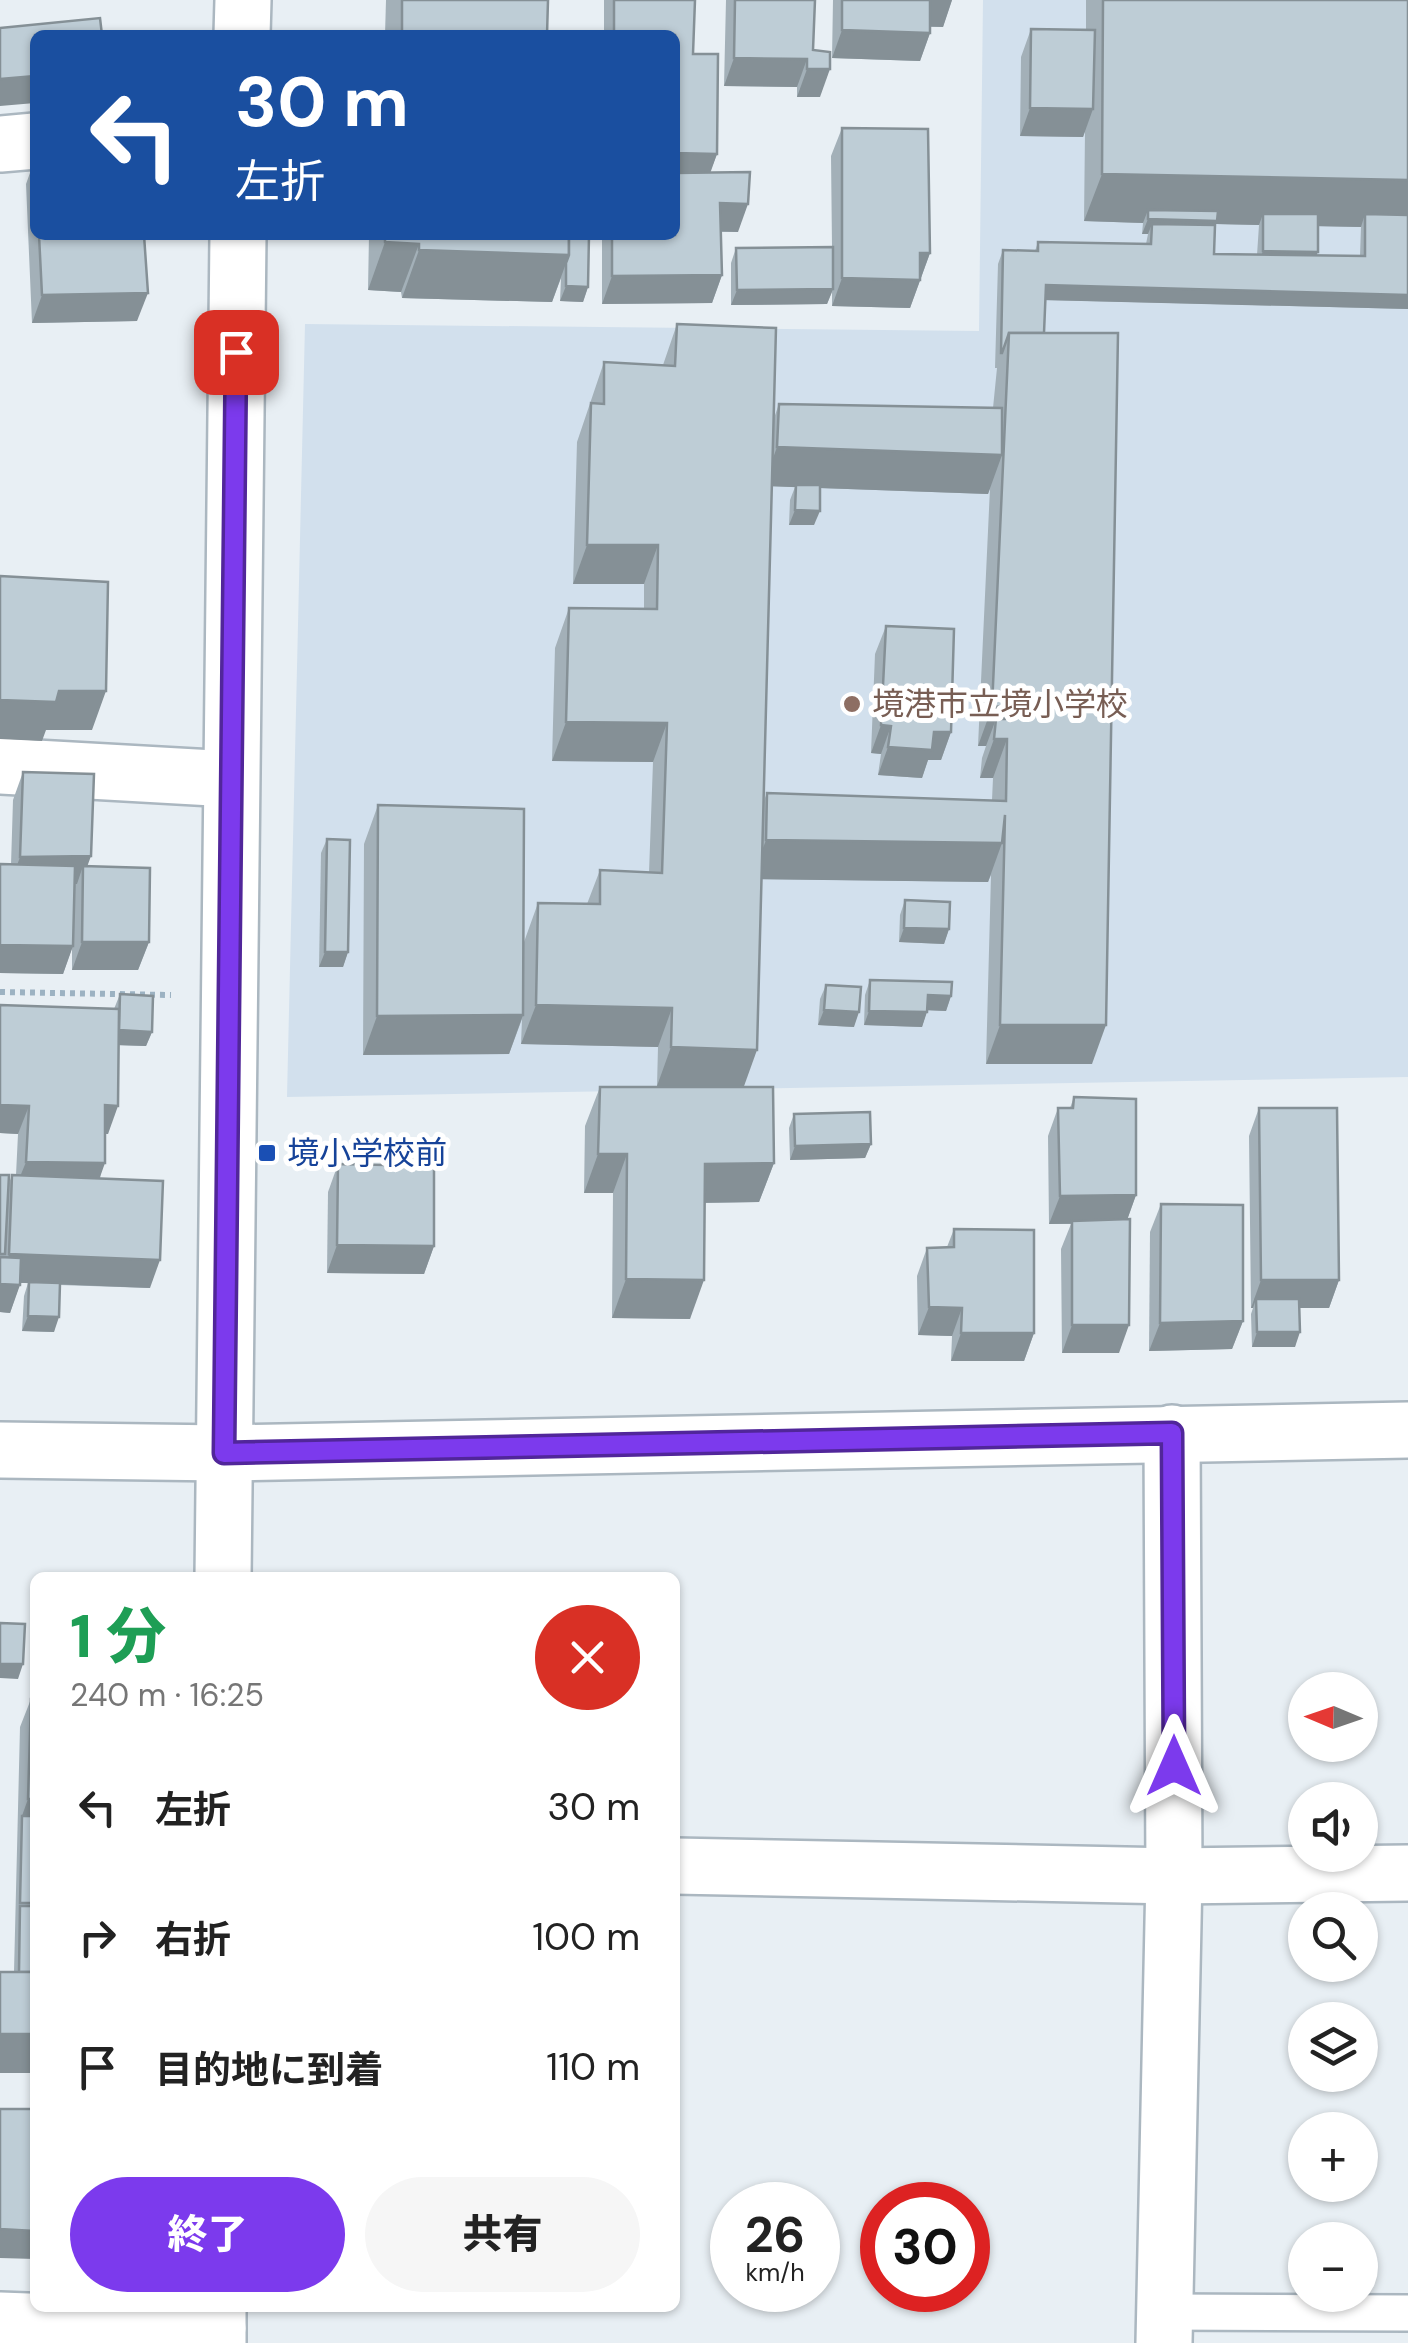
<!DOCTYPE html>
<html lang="ja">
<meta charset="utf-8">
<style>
:root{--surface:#fff;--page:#f6f6f6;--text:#222;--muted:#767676;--accent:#7c3aed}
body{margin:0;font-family:"DM Sans","Noto Sans JP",sans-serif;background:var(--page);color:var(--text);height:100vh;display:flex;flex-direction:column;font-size:38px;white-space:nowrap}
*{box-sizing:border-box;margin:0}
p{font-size:32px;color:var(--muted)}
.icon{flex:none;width:55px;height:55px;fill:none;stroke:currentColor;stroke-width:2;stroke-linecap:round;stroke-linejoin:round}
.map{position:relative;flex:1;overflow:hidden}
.side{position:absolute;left:30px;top:1572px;width:650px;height:740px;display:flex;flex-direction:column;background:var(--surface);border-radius:15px;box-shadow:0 2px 8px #0004}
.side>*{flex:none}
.guide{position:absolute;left:30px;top:30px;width:650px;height:210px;border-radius:15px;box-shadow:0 2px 8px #0004;background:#1a4fa0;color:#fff;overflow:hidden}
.needle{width:65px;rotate:272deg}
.buttons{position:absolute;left:1288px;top:1672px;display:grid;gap:20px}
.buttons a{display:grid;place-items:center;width:90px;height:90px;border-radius:50%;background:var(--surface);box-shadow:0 2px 8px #0004;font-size:50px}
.speed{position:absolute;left:710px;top:2182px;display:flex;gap:20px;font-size:50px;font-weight:700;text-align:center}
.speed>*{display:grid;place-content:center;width:130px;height:130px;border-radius:50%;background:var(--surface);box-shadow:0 2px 8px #0004;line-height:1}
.speed small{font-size:25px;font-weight:400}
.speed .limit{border:15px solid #d22;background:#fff;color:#111}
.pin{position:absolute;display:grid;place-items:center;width:85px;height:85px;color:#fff;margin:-42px;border-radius:20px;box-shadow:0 5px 15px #0006}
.me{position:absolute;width:110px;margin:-55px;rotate:0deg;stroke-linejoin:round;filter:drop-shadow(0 0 8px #0008)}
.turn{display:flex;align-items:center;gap:35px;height:210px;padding:0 40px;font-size:45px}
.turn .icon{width:130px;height:130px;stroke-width:2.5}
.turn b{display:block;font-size:70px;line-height:85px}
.round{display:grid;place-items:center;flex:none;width:105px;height:105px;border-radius:52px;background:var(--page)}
.head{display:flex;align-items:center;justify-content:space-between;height:170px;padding:0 40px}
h1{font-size:60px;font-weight:800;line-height:75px;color:#1e9e55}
.cta{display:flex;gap:20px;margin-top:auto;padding:20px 40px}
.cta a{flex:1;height:115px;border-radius:60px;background:var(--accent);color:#fff;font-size:40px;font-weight:800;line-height:115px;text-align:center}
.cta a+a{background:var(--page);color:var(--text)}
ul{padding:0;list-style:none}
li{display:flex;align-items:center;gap:30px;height:130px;padding:0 40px}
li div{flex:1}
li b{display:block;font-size:38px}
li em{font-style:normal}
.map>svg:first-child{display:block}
.education{fill:#d2e0ed}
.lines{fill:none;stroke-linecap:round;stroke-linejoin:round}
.service-casing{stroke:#abb7c0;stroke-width:40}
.minor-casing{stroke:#abb7c0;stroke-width:60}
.tertiary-casing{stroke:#abb7c0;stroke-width:60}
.path{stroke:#9cb2c2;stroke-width:6;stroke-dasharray:5 5;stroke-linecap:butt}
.service{stroke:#fff;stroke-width:35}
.minor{stroke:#fff;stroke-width:55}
.tertiary{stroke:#fff;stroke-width:55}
.wall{fill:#a3b0b8;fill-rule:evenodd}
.shaded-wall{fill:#859096}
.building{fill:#becdd6;stroke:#859096;stroke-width:2.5}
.route-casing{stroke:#51269a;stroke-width:25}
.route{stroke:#7c3aed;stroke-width:18}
.education-dot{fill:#8d6e63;stroke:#fff;stroke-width:4}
.transit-dot{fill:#1a4fb4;stroke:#fff;stroke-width:4}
.labels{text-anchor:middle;stroke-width:10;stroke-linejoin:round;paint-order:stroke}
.education-label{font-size:32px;fill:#785e54;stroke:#fff;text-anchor:start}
.transit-label{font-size:32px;fill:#164399;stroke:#fff;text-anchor:start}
</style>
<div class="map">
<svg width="1408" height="2343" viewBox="0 0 1408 2343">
<rect width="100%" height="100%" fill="#e8eff4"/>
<path class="education" d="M983 0H1408V1077L287 1097 305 324 979 331Z"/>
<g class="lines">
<defs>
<path id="service" d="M1164 2312 1408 2313"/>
<g id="minor">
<path d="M0 144 35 141"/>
<path d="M0 766 231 779"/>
<path d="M0 1450 224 1453"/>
<path d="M675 1866 1174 1876 1408 1873"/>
<path d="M0 2320 218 2328"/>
<path d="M1164 2343 1174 1876 1172 1433"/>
</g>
<g id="tertiary">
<path d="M242 35 243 0"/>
<path d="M224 1453 1408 1430"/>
<path d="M223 1578 238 235"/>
<path d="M218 2343V2308"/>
</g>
</defs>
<use href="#service" class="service-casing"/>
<use href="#minor" class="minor-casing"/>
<use href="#tertiary" class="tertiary-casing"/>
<path class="path" d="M0 992 171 995"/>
<use href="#service" class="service"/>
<use href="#minor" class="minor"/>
<use href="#tertiary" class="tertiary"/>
</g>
<g class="wall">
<path d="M386 0H548L547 35H385Z"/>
<path d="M604 0H695L693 54 717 154 710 172 738 232H721L722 275 712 303 602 304V235H675V35H604Z"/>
<path d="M726 0H815L813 50 820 97H797V87L724 86Z"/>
<path d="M833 0H952L943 27H930V33L920 61 832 58Z"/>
<path d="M1086 0H1408V309L1046 300 1044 333 1092 1064H986L991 875 988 882 761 879 743 1087 774 1163 759 1202 704 1203 690 1319 612 1318 613 1193H584L585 1126 600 1087H689L657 1086 658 1047 521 1044 522 1019 509 1054 363 1055 364 844 378 805 524 942 538 903 587 904 600 870 649 873 653 762 552 761 555 648 569 608 644 609V584H573L577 442 604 362 663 365 677 324 774 418 779 404 993 408 997 368H995L998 264 1003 250 1035 251 1038 242 1146 244 1148 234H1142L1143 223 1084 221 1085 131 1083 137 1020 136 1021 57 1031 29 1086 30ZM1216 224 1259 225 1257 255 1214 254ZM1318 226 1361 227 1360 256 1316 255ZM772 486 795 487 790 500 789 525H814L820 488 988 494 990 488 978 746H986L982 758 980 778H993L992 800 767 793 763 803Z"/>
<path d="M842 128 930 253 910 308 832 306V292L827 304 731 305V263L736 248 832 247 831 156Z"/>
<path d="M35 159V235H144L137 321 32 323 26 184Z"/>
<path d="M369 235H589L588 287 583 302 560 301 561 278 552 302 402 298 401 292 368 290Z"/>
<path d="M886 626 951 732 941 760H928L922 778 878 775 881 754 871 753 875 654Z"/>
<path d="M23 772 87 866 149 942 138 970H72V948L63 974 0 973V864L11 865 13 800Z"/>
<path d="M327 839 348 952 343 967H319L321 853Z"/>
<path d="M905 900 949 929 944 944 899 942 900 915Z"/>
<path d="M870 980 951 996 946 1011 927 1010 922 1027 864 1025 865 995Z"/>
<path d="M826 985 854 1027 818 1025 820 999Z"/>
<path d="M120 994 152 1032 146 1046 119 1045 108 1134H105L100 1179 150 1288 60 1285 54 1332 22 1331 24 1296 28 1283H20L10 1313 0 1312V1175L8 1186 12 1175H16L18 1134 0 1133V1005L114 1009Z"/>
<path d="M1074 1097 1136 1195 1127 1220 1119 1353H1062L1061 1249 1071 1224H1049L1048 1136 1058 1108H1070Z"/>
<path d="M1259 1108 1339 1280 1329 1308H1300L1295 1347H1252L1251 1314 1253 1308H1251L1249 1136Z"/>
<path d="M794 1114 871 1144 865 1158 790 1160 789 1128Z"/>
<path d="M338 1164 434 1246 424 1274 327 1273 328 1192Z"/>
<path d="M1161 1204 1243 1321 1232 1349 1149 1351 1150 1232Z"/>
<path d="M954 1229 1034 1333 1024 1361H951L952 1336 918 1335 917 1276 927 1248 947 1247Z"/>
<path d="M31 1699 35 2073H0V1972H14L20 1727Z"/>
</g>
<g class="shaded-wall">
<path d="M930 0H952L943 27 920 26Z"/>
<path d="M842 30 930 33 920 61 832 58Z"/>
<path d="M734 58 807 59 797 87 724 86Z"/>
<path d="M807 69H830L820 97H797Z"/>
<path d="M35 76V103L0 106V79Z"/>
<path d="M1030 108 1093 109 1083 137 1020 136Z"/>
<path d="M675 153 717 154 707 182 675 181Z"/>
<path d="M1102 174 1408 180V228L1365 214 1361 227 1263 225V214L1259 225 1216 224 1212 236 1152 224 1148 234H1142L1148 219V210L1143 223 1084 221Z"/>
<path d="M720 203 748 204 738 232 710 231Z"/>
<path d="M385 242 419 244 401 292 368 290Z"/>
<path d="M419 250 569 255 552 302 402 298Z"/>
<path d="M1263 251 1318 252 1312 266 1257 265Z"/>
<path d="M920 253H930L910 308 832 306 842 278Z"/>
<path d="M722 275 712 303 602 304 612 276Z"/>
<path d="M1046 285 1408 295V309L1041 300Z"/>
<path d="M566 286 588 287 583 302 560 301Z"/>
<path d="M833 289 827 304 731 305 737 290Z"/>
<path d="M148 293 137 321 32 323 42 295Z"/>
<path d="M777 447 1002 455 988 494 763 486Z"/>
<path d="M795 510 820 511 814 525H789Z"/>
<path d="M587 545H658L644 584H573Z"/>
<path d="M59 691H106L92 730H46L42 741 0 739V700Z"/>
<path d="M1005 706 994 735 996 719 986 746H978L992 707Z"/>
<path d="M566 722 667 723 653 762 552 761Z"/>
<path d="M881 725 891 726 881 754 871 753Z"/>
<path d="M934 732H951L941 760H928L922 778 878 775 888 747Z"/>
<path d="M994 739H1007L993 778H980Z"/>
<path d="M766 840 1002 843 988 882 751 879Z"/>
<path d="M91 856 83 878V866L77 884 10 885 20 857Z"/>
<path d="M904 928 949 929 944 944 899 942Z"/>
<path d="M82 942H149L138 970H72Z"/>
<path d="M0 945 73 946 63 974 0 973Z"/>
<path d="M325 952H348L343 967H319Z"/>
<path d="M928 995 951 996 946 1011 922 1010Z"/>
<path d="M536 1005 672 1008 658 1047 521 1044Z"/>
<path d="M824 1010 859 1012 854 1027 818 1025Z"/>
<path d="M869 1011 927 1012 922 1027 864 1025Z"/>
<path d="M523 1015 509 1054 363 1055 377 1016Z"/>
<path d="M1000 1025H1106L1092 1064H986Z"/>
<path d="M118 1030 152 1032 146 1046 113 1045Z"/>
<path d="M671 1047 757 1050 743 1089 657 1086Z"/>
<path d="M0 1105 29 1106 18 1134 0 1133Z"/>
<path d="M105 1105 118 1106 108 1134 95 1133Z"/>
<path d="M871 1144 865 1158 790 1160 795 1146Z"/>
<path d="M598 1154H627L613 1193H584Z"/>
<path d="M26 1162 105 1163 95 1191 15 1189Z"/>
<path d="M774 1163 759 1202 690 1203 705 1164Z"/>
<path d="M1136 1195 1126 1223 1049 1224 1060 1196Z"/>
<path d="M337 1245 434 1246 424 1274 327 1273Z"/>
<path d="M9 1254 160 1260 150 1288 0 1282Z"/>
<path d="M626 1279 704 1280 690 1319 612 1318Z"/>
<path d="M1261 1280H1339L1329 1308H1257L1256 1299 1253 1308H1251Z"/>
<path d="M0 1284 20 1285 10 1313 0 1312Z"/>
<path d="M929 1307 962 1308 952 1336 918 1335Z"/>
<path d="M28 1316 59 1317 54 1332 22 1331Z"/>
<path d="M1243 1321 1232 1349 1149 1351 1160 1323Z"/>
<path d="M1072 1325H1129L1119 1353H1062Z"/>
<path d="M1257 1332H1300L1295 1347H1252Z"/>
<path d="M961 1333H1034L1024 1361H951Z"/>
<path d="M0 1664H23L18 1679 0 1678Z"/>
<path d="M28 1799H35V1828L22 1816 18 1827Z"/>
<rect x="0" y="2034" width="35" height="39"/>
<path d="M0 2229 35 2231V2259L0 2258Z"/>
</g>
<g class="building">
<path d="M402 0H548L547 35H402Z"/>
<path d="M614 0H695L693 54H718L717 154 675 153V35H614Z"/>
<path d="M735 0H815L813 50 830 52V69H807V59L734 58Z"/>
<path d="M842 0H930V33L842 30Z"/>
<path d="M1103 0H1408V180L1102 174Z"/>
<path d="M100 18 102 35H35V76L0 79V28Z"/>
<path d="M1031 29 1095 30 1093 109 1030 108Z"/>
<path d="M842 128 928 129 930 253H920V280L842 278Z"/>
<path d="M750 172 748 204 720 203 722 275 612 276V235H675V173Z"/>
<path d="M1148 210 1218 211 1217 221 1148 219Z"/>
<path d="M1263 214H1318V252L1263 251Z"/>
<path d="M1365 214 1408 215V295L1046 285 1044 333H1009L1002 353H1001L1003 250 1038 251V242L1151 244 1152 224 1215 225 1214 254 1365 256Z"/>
<path d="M39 235H144L148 293 42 295Z"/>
<path d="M385 235H569V255L419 250V244L385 242Z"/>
<path d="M569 235H589L588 287 566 286V263L569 255Z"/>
<path d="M833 247V289L737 290 736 248Z"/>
<path d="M677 324 776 328 757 1050 671 1047 672 1008 536 1005 538 903 600 904V870L662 873 667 723 566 722 569 608 657 609 658 545H587L591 403 604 404V362L675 366Z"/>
<path d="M1009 333H1118L1106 1025H1000L1005 815 1002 843 766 840 767 793 1006 801 1007 739H994L996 719H1005V706L992 707Z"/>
<path d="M779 404 1002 408V455L777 447Z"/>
<path d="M796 485H820V511L795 510Z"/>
<path d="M0 576 108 582 106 691H59L56 702 0 700Z"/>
<path d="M886 626 954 629 951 732H934L932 750 888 747 891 726 881 725Z"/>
<path d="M23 772 94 774 91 856 20 857Z"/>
<path d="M378 805 524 809 523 1015 377 1016Z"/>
<path d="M327 839 350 840 348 952H325Z"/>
<path d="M0 864 75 866 73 946 0 945Z"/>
<path d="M83 866 150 868 149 942H82Z"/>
<path d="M905 900 950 902 949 929 904 928Z"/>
<path d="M870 980 952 982 951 996 928 995 927 1012 869 1011Z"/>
<path d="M826 985 861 987 859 1012 824 1010Z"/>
<path d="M120 994 153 996 152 1032 119 1030Z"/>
<path d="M0 1005 119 1009 118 1106 105 1105V1163L26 1162 29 1106 0 1105Z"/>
<path d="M600 1087H773L774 1163 705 1164 704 1280 626 1279 627 1154H598Z"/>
<path d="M1074 1097 1136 1099V1195L1060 1196 1058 1108H1073Z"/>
<path d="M1259 1108H1337L1339 1280H1261Z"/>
<path d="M870 1112 871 1144 795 1146 794 1114Z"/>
<path d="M338 1164 434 1166V1246L337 1245Z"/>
<path d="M0 1175H9L5 1254H0Z"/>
<path d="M12 1175 163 1181 160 1260 9 1254Z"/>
<path d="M1161 1204 1243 1205V1321L1160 1323Z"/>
<path d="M1130 1219 1129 1325H1072V1221Z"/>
<path d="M954 1229 1034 1230V1333H961L962 1308 929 1307 927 1248 954 1247Z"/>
<path d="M0 1257 21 1258 20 1285 0 1284Z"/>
<path d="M29 1282 60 1283 59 1317 28 1316Z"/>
<path d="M1256 1299H1299L1300 1332H1257Z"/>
<path d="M0 1623 25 1624 23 1664H0Z"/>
<path d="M31 1699H35V1799H28Z"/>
<path d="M22 1816H35V1903H20Z"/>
<path d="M20 1906H35V1972H19Z"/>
<rect x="0" y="1972" width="35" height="62"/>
<path d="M0 2109H35V2231L0 2229Z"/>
</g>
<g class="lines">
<defs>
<path id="route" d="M236 352 224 1453 1172 1433 1174 1766"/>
</defs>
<use href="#route" class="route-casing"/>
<use href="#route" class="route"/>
</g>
<circle class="education-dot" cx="852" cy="704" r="10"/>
<rect class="transit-dot" x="257" y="1143" width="20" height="20" rx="5"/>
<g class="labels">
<g class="education-label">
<text x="872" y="715">境港市立境小学校</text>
</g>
<g class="transit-label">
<text x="287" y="1164">境小学校前</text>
</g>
</g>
</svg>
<div class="buttons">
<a><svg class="needle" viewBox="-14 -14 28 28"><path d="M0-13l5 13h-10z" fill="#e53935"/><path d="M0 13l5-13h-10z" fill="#767676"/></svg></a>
<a><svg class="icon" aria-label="sound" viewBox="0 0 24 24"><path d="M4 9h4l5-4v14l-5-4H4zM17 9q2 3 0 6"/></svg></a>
<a><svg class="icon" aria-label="search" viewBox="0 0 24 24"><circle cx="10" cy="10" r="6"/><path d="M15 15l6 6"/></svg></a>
<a><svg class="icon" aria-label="layers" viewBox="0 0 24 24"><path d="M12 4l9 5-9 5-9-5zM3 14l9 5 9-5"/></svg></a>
<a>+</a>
<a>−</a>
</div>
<div class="speed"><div>26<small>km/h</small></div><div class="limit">30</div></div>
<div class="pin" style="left:236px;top:352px;background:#d93025"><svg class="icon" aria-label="arrive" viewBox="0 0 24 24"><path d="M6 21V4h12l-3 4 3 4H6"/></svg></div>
<svg class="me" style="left:1174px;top:1766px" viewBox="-20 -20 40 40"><path d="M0-17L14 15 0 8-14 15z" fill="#7c3aed" stroke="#fff" stroke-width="4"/></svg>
<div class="guide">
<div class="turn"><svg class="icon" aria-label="left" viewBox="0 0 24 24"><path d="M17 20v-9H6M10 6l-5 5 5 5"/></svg><div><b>30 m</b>左折</div></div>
</div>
<section class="side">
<div class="head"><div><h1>1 分</h1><p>240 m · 16:25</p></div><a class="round" style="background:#d93025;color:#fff"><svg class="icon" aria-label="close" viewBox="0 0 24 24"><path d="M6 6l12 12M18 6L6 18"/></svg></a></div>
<ul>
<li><svg class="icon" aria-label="left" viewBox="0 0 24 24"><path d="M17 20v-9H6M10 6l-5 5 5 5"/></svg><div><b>左折</b></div><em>30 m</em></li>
<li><svg class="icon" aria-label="right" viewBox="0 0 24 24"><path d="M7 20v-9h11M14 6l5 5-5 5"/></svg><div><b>右折</b></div><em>100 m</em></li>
<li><svg class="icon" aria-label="arrive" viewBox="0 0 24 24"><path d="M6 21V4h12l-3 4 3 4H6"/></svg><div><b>目的地に到着</b></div><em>110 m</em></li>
</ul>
<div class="cta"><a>終了</a><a>共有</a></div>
</section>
</div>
